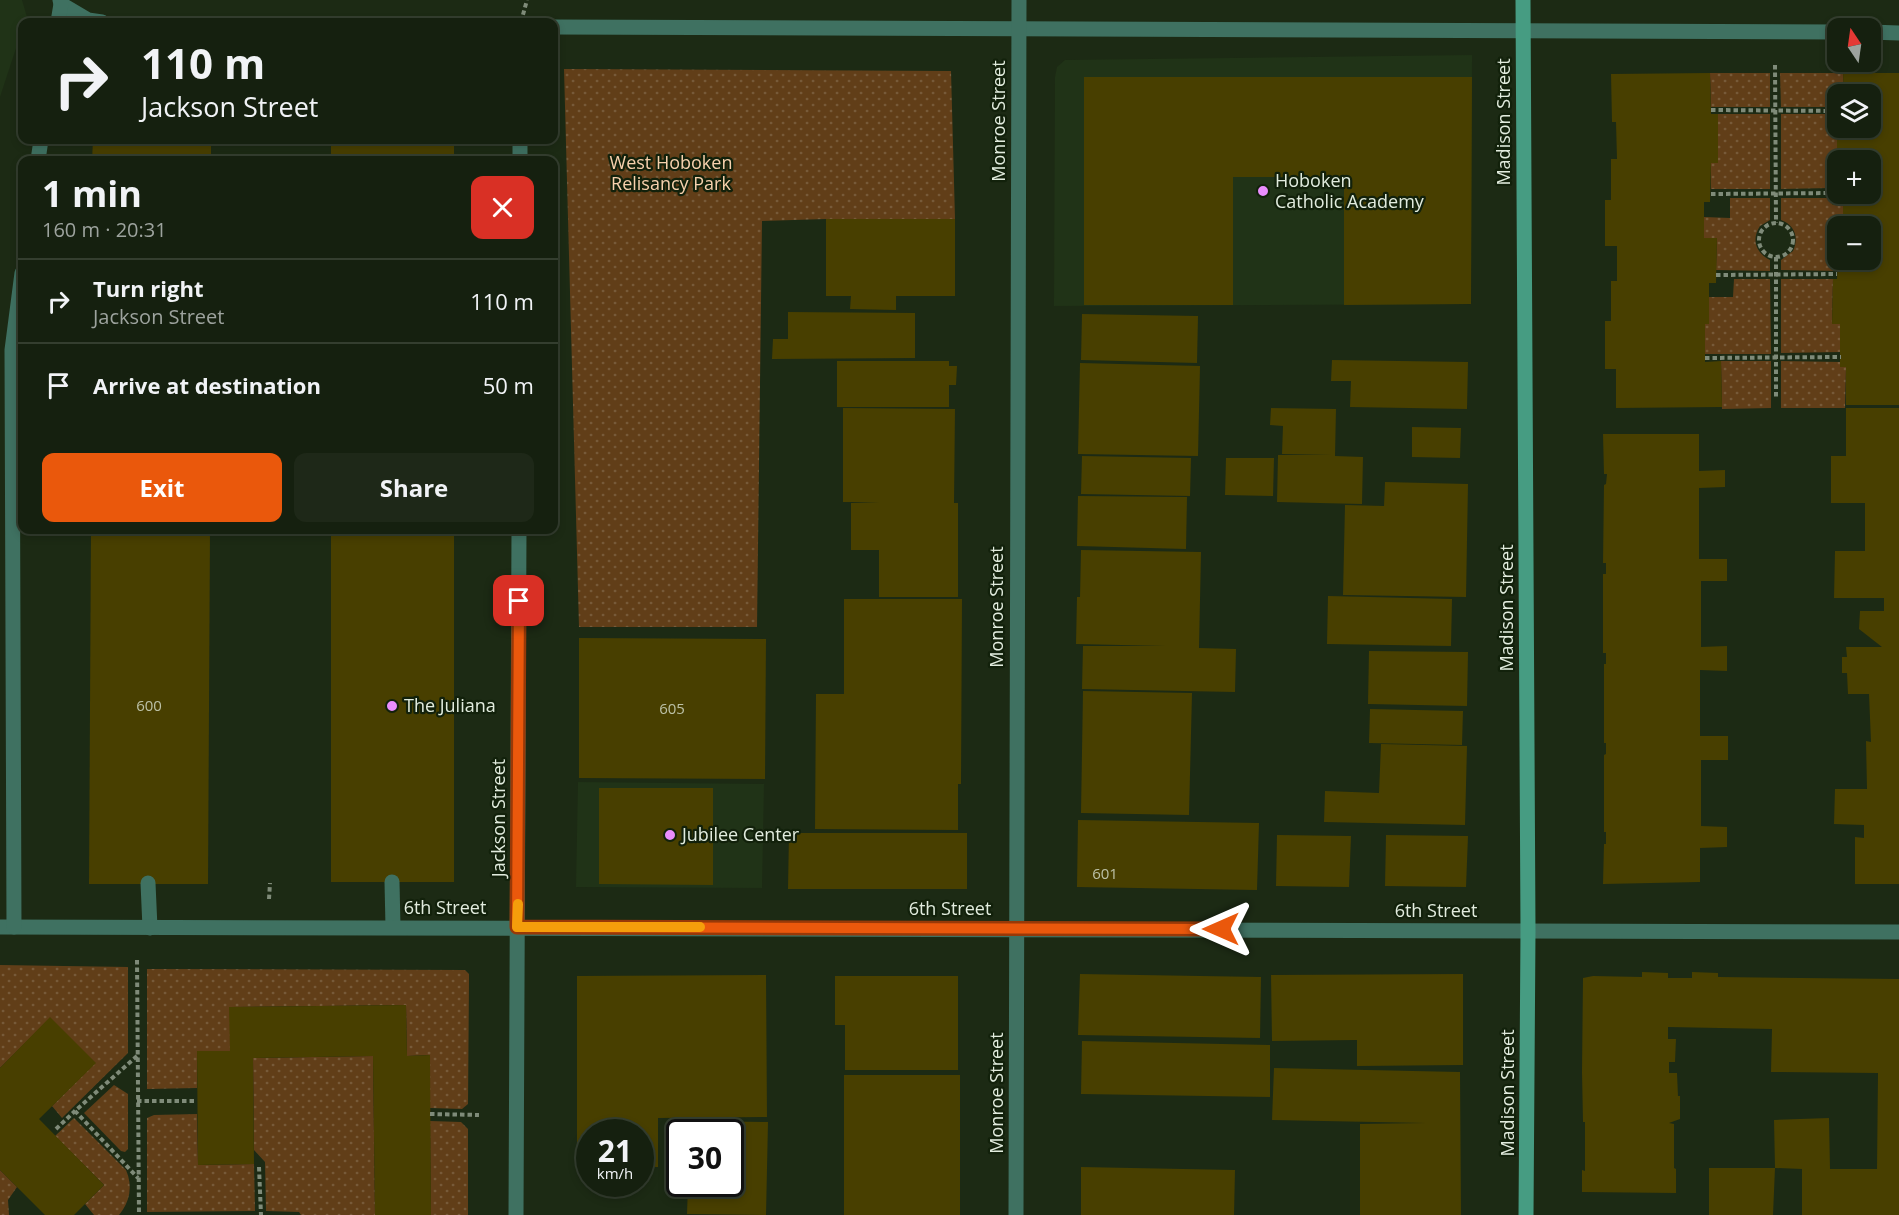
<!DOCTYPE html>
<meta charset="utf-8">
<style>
:root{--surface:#15200f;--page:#1e2818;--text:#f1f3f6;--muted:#9da39e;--line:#343e2f;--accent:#ea580c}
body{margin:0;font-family:"Open Sans",sans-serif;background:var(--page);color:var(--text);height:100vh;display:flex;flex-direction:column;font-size:22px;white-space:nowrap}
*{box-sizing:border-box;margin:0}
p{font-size:20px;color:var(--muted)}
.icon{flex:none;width:33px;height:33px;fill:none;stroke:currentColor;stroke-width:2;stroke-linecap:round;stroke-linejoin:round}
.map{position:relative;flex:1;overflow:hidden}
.sheet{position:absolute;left:18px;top:156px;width:540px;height:378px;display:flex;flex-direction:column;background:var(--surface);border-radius:12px;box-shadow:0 3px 9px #0003,0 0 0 2px var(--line)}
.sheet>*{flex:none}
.hud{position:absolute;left:18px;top:18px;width:540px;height:126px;border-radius:12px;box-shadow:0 3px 9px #0003,0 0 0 2px var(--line);background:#15200f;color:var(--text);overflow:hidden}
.needle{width:39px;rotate:347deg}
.buttons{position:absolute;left:1827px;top:18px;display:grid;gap:12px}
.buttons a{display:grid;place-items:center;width:54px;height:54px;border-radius:12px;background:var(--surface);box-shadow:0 3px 9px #0003,0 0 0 2px var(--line);font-size:30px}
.speed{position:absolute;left:576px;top:1119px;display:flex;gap:12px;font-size:30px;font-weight:700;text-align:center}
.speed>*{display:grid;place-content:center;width:78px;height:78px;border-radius:50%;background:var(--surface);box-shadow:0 3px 9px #0003,0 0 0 2px var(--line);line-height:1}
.speed small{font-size:15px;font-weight:400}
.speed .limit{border:3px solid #111;border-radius:9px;background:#fff;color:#111}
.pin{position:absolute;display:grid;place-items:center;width:51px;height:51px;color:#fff;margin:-26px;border-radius:12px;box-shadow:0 3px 9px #0006}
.me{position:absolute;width:66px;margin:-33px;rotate:270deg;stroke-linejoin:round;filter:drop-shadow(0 0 4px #0008)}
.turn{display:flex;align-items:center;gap:21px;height:126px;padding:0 24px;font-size:27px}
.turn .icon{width:78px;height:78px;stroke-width:2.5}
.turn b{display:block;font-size:42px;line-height:51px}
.round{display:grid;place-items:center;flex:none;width:63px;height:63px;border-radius:12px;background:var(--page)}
.head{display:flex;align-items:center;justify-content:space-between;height:102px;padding:0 24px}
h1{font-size:36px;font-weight:700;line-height:45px}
.cta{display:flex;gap:12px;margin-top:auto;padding:12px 24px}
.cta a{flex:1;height:69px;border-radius:12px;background:var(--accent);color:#fff;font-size:24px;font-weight:700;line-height:69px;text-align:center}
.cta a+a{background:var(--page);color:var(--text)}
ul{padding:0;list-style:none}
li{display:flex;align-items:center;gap:18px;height:84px;padding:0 24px;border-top:2px solid var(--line)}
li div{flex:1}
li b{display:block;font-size:22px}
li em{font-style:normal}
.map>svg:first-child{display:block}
.built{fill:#203317}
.green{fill:url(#green-dots)}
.building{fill:#483f00;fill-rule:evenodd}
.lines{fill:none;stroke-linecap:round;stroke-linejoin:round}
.path{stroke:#7f8b79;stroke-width:4;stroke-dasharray:4.5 3;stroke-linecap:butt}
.lane{stroke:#3f7161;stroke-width:15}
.street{stroke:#3f7161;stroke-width:15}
.secondary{stroke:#469c82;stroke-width:15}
.route-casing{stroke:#983908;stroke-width:15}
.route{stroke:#ea580c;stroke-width:10}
.slow{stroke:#f59e0b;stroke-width:10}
.poi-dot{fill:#ea8dfd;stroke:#12210b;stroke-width:2}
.labels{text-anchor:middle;stroke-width:4.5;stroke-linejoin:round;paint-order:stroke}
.number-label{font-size:15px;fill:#bcc1a6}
.street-label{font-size:18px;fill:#e2ecde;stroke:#12210b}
.park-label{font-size:18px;fill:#f7d1ad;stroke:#12210b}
.poi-label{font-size:18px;fill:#e2ecde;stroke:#12210b;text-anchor:start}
</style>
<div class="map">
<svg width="1899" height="1215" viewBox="0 0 1899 1215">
<defs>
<pattern id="green-dots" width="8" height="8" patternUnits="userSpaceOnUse" patternTransform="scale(1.5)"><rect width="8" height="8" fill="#613e18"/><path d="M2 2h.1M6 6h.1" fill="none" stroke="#775a39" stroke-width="1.8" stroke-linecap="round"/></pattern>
</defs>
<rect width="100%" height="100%" fill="#1c2a14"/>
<g class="built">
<path d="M0 0H22L27 17 25 22H22V30L0 97Z"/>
<path d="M1472 55 1471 304 1054 306 1055 77 1057 67 1065 60Z"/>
<path d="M578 782 764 784 762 888 576 887Z"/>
</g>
<g class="green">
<path d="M564 69 951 71 955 219H826L762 221 757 627H579Z"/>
<path d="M1710 73H1770V107H1711Z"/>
<path d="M1780 73H1843L1844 94H1838L1837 107H1781Z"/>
<path d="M1718 114H1770V189H1711V163H1718Z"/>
<path d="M1781 114H1837V155H1832V188L1781 189Z"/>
<path d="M1730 198H1770V220L1760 226C1751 240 1756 253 1770 260V271L1716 270 1717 238H1704V217L1730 218Z"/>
<path d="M1781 198H1832V205H1843V226H1838L1837 271 1781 270V260L1793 251C1799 238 1795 225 1781 220Z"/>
<path d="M1734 279H1770L1771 354H1705V324L1709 323V297H1733Z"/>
<path d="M1781 279H1833L1832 323 1840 324 1841 352 1781 353Z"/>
<path d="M1721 361H1771V408L1722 409Z"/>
<path d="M1781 361 1841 362 1840 367H1846L1845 408H1781Z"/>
<path d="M0 965 128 967V1053L62 1118 52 1106 95 1063 50 1018 0 1068Z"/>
<path d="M147 969 465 970 469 974V979L468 1104 462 1109 430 1108 429 1055 407 1056 406 1005 230 1007V1051H197V1088L147 1089Z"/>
<path d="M373 1056 375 1215H301L299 1212 266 1211 265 1162 254 1150 253 1058Z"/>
<path d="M114 1085 128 1094V1149L125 1152 121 1151 84 1113Z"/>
<path d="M197 1114 198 1165 254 1164 255 1211 147 1212V1118L154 1115Z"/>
<path d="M74 1118 126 1170C133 1186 130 1202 119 1215H94L85 1204 104 1185 55 1136Z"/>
<path d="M430 1121 461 1122 468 1129V1215H431Z"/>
<path d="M0 1170 17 1187 8 1200 9 1215H0Z"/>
</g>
<g class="building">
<path d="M1710 73 1711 114H1718V163H1711L1710 202H1704V238H1717L1716 283H1709V324H1705V362L1721 361 1722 407 1616 408V369H1605V321H1611V281H1617V246H1605V200H1611V159H1617L1616 122H1612L1611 74Z"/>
<path d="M1843 73H1899V405H1846V367H1840V324H1832L1833 279H1837L1838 260H1870V226H1843V205H1832V154L1837 155V128H1870V94H1844ZM1838 160H1870V194H1838Z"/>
<path d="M1084 77H1472L1471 304 1344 305V177H1233V305H1084Z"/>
<path d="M93 140H211V160H92Z"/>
<rect x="331" y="140" width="123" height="20"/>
<path d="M826 219H955V296H896V310L850 309 851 296H826Z"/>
<path d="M788 312 915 313V358L772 359 773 339H788Z"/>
<path d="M1082 314 1198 316 1197 363 1081 360Z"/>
<path d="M1332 360 1468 362 1467 409 1350 407 1351 381H1331Z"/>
<path d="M837 361H949V366H957L956 385H949V407H837Z"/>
<path d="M1080 363 1200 366 1198 456 1078 454Z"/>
<path d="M843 408 955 409 954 503H958V597H879V550H851V503L879 502H843Z"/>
<path d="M1271 408 1336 409 1335 456 1363 457 1362 504 1277 502 1278 455H1331L1282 454 1283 426 1270 425Z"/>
<path d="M1846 408H1899V884H1855V837L1864 838V825L1834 824 1835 789H1867L1866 741 1871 742 1869 694H1848L1847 673H1842V657H1847L1846 647H1882L1859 629 1860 611H1884V598H1834L1835 551H1865V503H1831V456H1846Z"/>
<path d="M1412 427 1461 428 1460 458 1412 457Z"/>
<path d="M1603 434H1699V471L1725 470V487L1699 488V559H1727V581H1701V647L1727 646V671L1700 670V736H1728V760H1701V826L1727 827V847L1700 848V882L1603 884 1604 844H1606V832H1604V755L1606 754V743H1604V664H1606V653H1603V574H1606V563H1603L1604 485 1606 484 1607 474H1604Z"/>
<path d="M1082 456 1191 458 1190 496 1081 494Z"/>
<path d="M1226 458H1274L1273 496 1225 495Z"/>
<path d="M1385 482 1468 484 1466 597 1343 595 1345 505 1384 506Z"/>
<path d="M1078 496 1187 497 1186 549 1077 546Z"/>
<path d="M91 530H210L208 884H89Z"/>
<rect x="331" y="530" width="123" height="352"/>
<path d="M1081 550 1201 552 1199 648 1236 649 1235 692 1082 689 1083 646H1165L1076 644 1077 597H1080Z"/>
<path d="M1328 596 1452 599 1451 646 1327 644Z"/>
<path d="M844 599H962L961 784H958V830L815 829 816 694H844Z"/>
<path d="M579 638 766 639 765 779 579 778Z"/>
<path d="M1369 651 1468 652 1467 706 1368 704Z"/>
<path d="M1083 691 1192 693 1189 815 1081 813Z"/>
<path d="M1370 709 1463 711 1462 745 1369 743Z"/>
<path d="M1381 744 1467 746 1465 825 1324 822 1325 791 1379 793Z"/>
<path d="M599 788H713V885L599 884Z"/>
<path d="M1078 820 1259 823 1257 890 1077 887Z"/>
<path d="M789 833H967V889H788Z"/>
<path d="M1277 835 1351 836 1349 887 1276 886Z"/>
<path d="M1386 835 1468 836 1466 887 1385 886Z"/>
<path d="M1642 972 1668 973V978H1692V972L1718 973V977L1899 979V1215H1802V1169L1775 1168 1773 1215H1709V1168H1775L1774 1120 1829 1118 1830 1169H1877L1878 1073 1771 1072 1772 1029 1668 1027V1039H1676L1675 1062H1669V1073H1677L1678 1096H1680V1119L1669 1123 1674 1124V1168L1676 1169V1193L1582 1192V1170L1585 1171V1122H1583L1582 1072 1583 978 1593 976 1642 977Z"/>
<path d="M1080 974 1261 977 1260 1038 1078 1035Z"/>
<path d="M1463 974V1065L1357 1066V1040L1272 1041 1271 975Z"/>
<path d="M766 975 767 1117 658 1118V1167H640V1132H590V1167H577V976Z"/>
<path d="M835 976H958V1070H845V1025H835Z"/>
<path d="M406 1005 407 1056 430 1055 431 1215H375L373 1056 253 1058 254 1164 198 1165 197 1051H230L229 1007Z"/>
<path d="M50 1017 96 1063 39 1119 104 1185 74 1215H45L0 1170V1068Z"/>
<path d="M1082 1041 1270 1045V1097L1081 1094Z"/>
<path d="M1274 1068 1460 1072 1461 1215H1360V1124L1425 1123 1272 1120Z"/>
<rect x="844" y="1075" width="116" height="140"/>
<path d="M700 1121 768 1122 766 1215 687 1214 688 1184H730V1132H700Z"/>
<path d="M1081 1167 1235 1170 1234 1215H1081Z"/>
</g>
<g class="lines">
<g class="path">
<path d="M521 22 527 0"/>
<path d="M1775 65 1776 223"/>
<path d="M1711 110 1838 111"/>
<path d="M1711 194 1832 193"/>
<circle cx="1776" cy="240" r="17"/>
<path d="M1776 257V397"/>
<path d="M1716 275 1837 274"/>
<path d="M1705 358 1841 357"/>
<path d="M269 899 270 883"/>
<path d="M137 960 139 1215"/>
<path d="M137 1056 75 1111 138 1178"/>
<path d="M137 1101H197"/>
<path d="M430 1114 479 1115"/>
<path d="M56 1129 75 1111"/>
<path d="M259 1167 261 1215"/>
</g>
<g class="lane">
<path d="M392 882 393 927"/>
<path d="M148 883 150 928"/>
</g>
<g class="street">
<path d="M61 4 88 20 102 22"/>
<path d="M58 22 61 4 60 0"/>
<path d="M554 27 1838 32"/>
<path d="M1870 32 1899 33"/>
<path d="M38 160 41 140"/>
<path d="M520 160V140"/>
<path d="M0 927 1899 932"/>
<path d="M14 927 12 350 22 273"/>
<path d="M516 1215 519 530"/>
<path d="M1016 1215 1019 0"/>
</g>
<path class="secondary" d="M1523 0 1528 931 1526 1215"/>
</g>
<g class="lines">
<defs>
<path id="route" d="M519 601 517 927 1221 929"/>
</defs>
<use href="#route" class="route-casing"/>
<use href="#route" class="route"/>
<path class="slow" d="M518 904 517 927H700"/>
</g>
<g class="poi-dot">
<circle cx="1263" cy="191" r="6"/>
<circle cx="392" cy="706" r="6"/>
<circle cx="670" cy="835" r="6"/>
</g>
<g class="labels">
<g class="number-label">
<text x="149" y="711">600</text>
<text x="672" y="714">605</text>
<text x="1105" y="879">601</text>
</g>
<g class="street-label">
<text transform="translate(999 121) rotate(-90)" y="6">Monroe Street</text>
<text transform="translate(1504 122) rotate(-90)" y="6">Madison Street</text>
<text transform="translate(997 607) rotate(-90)" y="6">Monroe Street</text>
<text transform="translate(1507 608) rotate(-90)" y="6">Madison Street</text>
<text transform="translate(499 818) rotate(-90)" y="6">Jackson Street</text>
<text x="445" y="914">6th Street</text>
<text x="950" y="915">6th Street</text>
<text x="1436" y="917">6th Street</text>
<text transform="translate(997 1093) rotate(-90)" y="6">Monroe Street</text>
<text transform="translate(1508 1093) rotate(-90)" y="6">Madison Street</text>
</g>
<g class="park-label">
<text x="671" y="169">West Hoboken<tspan x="671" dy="21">Relisancy Park</tspan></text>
</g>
<g class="poi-label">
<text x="1275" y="187">Hoboken<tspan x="1275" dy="21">Catholic Academy</tspan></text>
<text x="404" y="712">The Juliana</text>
<text x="682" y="841">Jubilee Center</text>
</g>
</g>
</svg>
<div class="buttons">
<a><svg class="needle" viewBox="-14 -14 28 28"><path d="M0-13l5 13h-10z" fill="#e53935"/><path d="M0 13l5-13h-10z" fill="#9da39e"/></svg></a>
<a><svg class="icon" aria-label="layers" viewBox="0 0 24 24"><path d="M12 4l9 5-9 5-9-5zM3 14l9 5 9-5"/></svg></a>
<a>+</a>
<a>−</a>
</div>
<div class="speed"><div>21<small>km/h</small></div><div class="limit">30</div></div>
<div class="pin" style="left:519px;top:601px;background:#d93025"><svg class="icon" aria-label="arrive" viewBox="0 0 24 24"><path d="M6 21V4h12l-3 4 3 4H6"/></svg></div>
<svg class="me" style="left:1221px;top:929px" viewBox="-20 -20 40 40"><path d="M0-17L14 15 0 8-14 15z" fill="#ea580c" stroke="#fff" stroke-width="4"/></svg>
<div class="hud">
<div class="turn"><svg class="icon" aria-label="right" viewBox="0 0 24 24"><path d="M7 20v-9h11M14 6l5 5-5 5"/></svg><div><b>110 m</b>Jackson Street</div></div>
</div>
<section class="sheet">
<div class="head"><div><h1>1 min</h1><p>160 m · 20:31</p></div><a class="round" style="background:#d93025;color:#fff"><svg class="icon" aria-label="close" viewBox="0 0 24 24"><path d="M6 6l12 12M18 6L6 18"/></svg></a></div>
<ul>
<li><svg class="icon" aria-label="right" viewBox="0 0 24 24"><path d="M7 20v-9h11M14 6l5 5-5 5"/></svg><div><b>Turn right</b><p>Jackson Street</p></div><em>110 m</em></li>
<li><svg class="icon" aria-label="arrive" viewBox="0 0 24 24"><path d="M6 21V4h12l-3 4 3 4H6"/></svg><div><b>Arrive at destination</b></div><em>50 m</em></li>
</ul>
<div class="cta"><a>Exit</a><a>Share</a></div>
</section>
</div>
